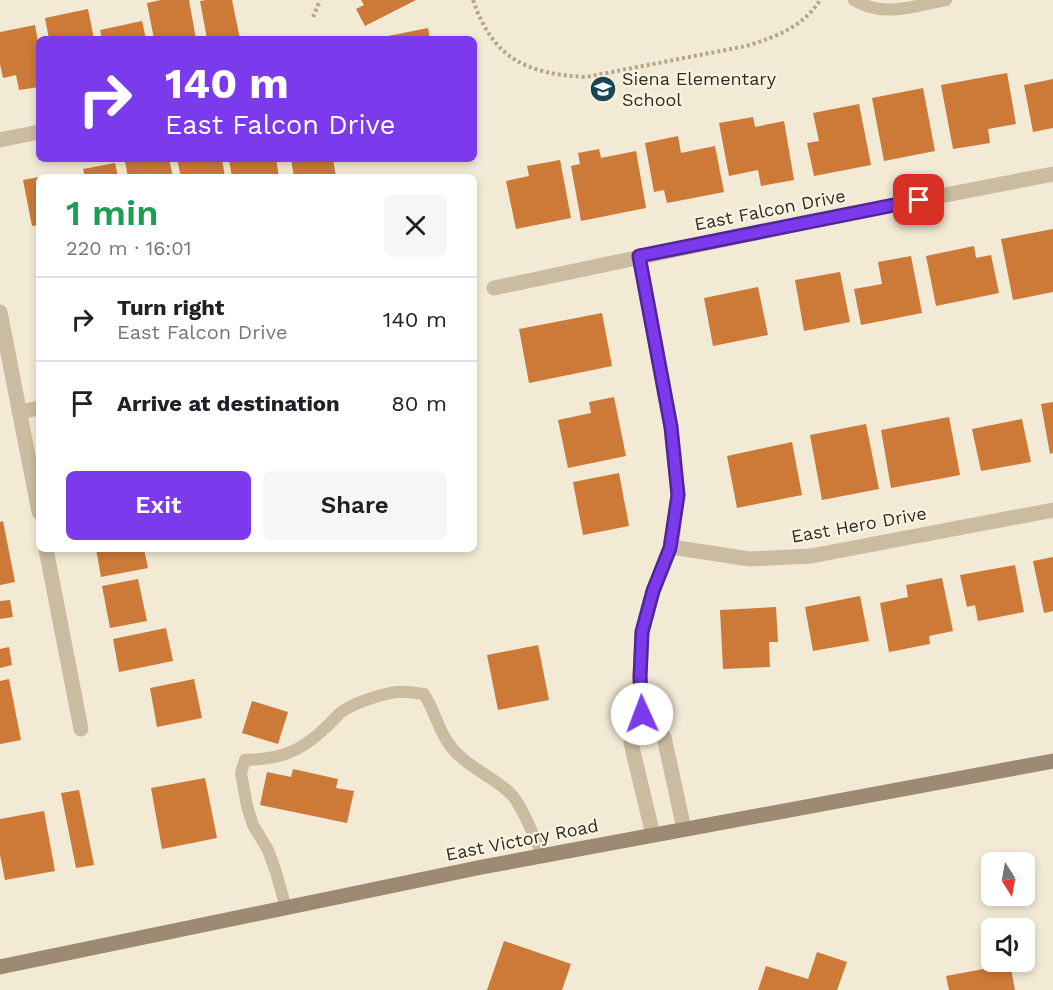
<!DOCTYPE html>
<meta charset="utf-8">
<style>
:root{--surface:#fff;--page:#f6f6f6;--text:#202124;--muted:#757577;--line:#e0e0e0;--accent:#7c3aed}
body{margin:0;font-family:"Work Sans",sans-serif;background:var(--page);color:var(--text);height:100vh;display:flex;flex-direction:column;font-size:22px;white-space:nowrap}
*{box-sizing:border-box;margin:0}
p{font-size:20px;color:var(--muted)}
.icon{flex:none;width:33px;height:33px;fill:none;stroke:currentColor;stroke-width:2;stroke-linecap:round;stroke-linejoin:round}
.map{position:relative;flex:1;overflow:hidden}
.details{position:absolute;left:36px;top:174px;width:441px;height:378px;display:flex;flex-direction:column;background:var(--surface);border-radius:9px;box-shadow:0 3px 9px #0003}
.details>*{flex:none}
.banner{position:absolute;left:36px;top:36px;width:441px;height:126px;border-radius:9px;box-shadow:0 3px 9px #0003;background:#7c3aed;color:#fff;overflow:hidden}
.needle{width:39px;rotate:169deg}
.buttons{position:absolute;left:981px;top:852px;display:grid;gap:12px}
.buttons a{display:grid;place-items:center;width:54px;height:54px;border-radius:9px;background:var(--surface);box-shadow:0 3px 9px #0003;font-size:30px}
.pin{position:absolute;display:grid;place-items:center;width:51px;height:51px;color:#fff;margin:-26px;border-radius:12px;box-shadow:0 3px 9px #0006}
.me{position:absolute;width:66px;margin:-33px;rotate:358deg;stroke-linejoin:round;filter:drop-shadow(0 0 4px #0008)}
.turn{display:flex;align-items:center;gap:21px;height:126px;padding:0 30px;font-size:27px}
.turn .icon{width:78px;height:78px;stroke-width:2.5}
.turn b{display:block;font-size:42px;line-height:51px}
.round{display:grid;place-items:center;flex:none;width:63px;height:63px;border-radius:9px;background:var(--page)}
.head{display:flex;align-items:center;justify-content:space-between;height:102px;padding:0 30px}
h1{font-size:36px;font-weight:600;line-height:45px;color:#1e9e55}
.primary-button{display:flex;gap:12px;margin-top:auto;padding:12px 30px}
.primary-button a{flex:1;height:69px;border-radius:9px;background:var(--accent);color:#fff;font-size:24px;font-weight:600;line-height:69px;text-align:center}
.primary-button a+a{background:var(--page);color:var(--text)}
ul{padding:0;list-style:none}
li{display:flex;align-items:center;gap:18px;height:84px;padding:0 30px;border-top:2px solid var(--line)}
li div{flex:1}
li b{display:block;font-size:22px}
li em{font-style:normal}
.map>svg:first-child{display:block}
.building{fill:#cd7938}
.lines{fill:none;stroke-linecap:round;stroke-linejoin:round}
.path{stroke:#b5a68b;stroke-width:4;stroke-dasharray:3 3;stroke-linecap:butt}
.service{stroke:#cabba1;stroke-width:12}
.minor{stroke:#cabba1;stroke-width:15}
.secondary{stroke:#9d8a72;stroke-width:15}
.route-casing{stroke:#51269a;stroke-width:15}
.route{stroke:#7c3aed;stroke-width:10}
.labels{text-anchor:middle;stroke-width:4.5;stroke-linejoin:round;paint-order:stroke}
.poi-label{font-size:18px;fill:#332c24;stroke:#faf3e1;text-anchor:start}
.street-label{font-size:18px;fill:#332c24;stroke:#faf3e1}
</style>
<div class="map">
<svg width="1053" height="990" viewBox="0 0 1053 990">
<rect width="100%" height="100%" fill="#f2ead5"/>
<g class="building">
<path d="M161 0H189L196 39H154L147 3Z"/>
<path d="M207 0H232L240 39H207L200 1Z"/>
<path d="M361 0H416L365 26 356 9 364 5Z"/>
<path d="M88 9 94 39H49L45 18Z"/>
<path d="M142 21 146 39H102L100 30Z"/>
<path d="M35 25 39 47V87L19 90 16 75 3 78 0 64V32Z"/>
<path d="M428 28 430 39H379L378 38Z"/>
<path d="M1007 73 1016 124 988 129 990 143 953 149 941 85Z"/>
<path d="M1053 79V128L1033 132 1024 85Z"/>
<path d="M923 88 935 151 884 161 872 98Z"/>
<path d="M859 104 871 165 814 176 807 143 819 141 813 113Z"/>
<path d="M753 117 755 127 784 121 794 180 761 186 758 170 729 176 719 123Z"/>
<path d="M678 136 681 153 715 146 724 192 667 203 664 190 654 192 645 143Z"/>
<path d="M599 149 601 158 636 151 646 208 581 221 571 166 580 164 578 153Z"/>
<path d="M140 159H169L173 177H128L125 162Z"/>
<path d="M177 159H222L225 177H181Z"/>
<path d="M233 159H276L279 177H232L229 160Z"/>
<path d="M291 159H333L336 177H294Z"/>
<path d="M560 160 571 218 516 229 506 181 529 176 527 166Z"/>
<path d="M115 163 118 177H85L83 169Z"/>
<path d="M39 177V225L32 226 23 180Z"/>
<path d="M1053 229V292L1013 300 1001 239Z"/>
<path d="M974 246 976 258 991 255 999 293 936 306 926 256Z"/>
<path d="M911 256 922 313 861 325 854 289 882 284 878 262Z"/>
<path d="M840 272 850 322 804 331 795 280Z"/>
<path d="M758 287 768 335 713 346 704 298Z"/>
<path d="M602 313 612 366 529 383 519 329Z"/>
<path d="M614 397 626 456 568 468 558 420 591 413 589 402Z"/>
<path d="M1053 402V453L1050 454 1041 404Z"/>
<path d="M949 417 960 475 891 488 881 430Z"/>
<path d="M1022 419 1031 462 981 471 972 429Z"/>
<path d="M866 424 879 489 822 500 810 435Z"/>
<path d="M792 442 802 495 737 508 727 456Z"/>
<path d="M619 473 629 526 583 535 573 482Z"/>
<path d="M3 521 15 582 0 585V522Z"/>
<path d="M96 549H144L148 568 101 577Z"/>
<path d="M1053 557V611L1044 613 1033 561Z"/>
<path d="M1015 565 1024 612 978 621 975 605 967 607 960 575Z"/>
<path d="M942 578 953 631 929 636 930 644 889 652 880 603 908 597 906 585Z"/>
<path d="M138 579 147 621 110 628 102 586Z"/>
<path d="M860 596 869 641 813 651 805 607Z"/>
<path d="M10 600 13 617 0 619V601Z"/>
<path d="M776 607 778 642H769L770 667 723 669 720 610Z"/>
<path d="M166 628 173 661 119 672 113 639Z"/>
<path d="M538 645 549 700 498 710 487 655Z"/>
<path d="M9 647 12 665 0 668V649Z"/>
<path d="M9 679 21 740 0 744V681Z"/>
<path d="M194 679 202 718 157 727 150 688Z"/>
<path d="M252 701 288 712 278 744 242 733Z"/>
<path d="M293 769 338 779 336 788 354 791 347 823 260 805 267 772 291 777Z"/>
<path d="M205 778 217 838 162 849 151 788Z"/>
<path d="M79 790 94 865 76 868 61 793Z"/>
<path d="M44 811 55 871 5 880 0 855V819Z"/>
<path d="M504 941 571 964 562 990H487Z"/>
<path d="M817 952 847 962 837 990H758L766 966 808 979Z"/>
<path d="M1010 964 1015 990H949L946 976Z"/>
</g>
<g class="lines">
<g class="path">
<path d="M473 0C493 59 527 74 586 77L746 46C776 37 803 27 820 0"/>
<path d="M313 17 320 0"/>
</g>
<g class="service">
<path d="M854 0C884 18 914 6 946 0"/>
<path d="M286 908 276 872 268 850 253 825 247 806 241 773 245 760C279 759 299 753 324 729 330 724 335 718 340 713 353 703 381 694 397 692 405 691 415 693 424 694 434 709 438 729 449 744 465 767 492 775 511 794 522 805 535 840 543 856"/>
</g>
<g class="minor">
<path d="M0 140 39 132"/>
<path d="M639 256 671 427 678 495 671 547 653 591 642 632 640 677 641 714 631 743 653 835"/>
<path d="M494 288 807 222 1053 174"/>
<path d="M0 312 39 512"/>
<path d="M19 412 39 408"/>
<path d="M671 547 750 559 811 556 1053 510"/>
<path d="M46 549 81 729"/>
<path d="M641 714 664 737 684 829"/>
</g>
<path class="secondary" d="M0 967 482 867 1053 761"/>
</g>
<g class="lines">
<defs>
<path id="route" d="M642 714 640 677 642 632 653 591 670 548 678 495 671 427 639 256 919 200"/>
</defs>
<use href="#route" class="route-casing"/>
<use href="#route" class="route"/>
</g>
<defs>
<symbol id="school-disc" viewBox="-11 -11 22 22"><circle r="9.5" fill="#184656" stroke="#faf3e1"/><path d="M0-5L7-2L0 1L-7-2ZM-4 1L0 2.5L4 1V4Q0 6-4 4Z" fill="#fff"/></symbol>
</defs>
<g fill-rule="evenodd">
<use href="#school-disc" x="588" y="74" width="30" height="30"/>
</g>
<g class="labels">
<g class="poi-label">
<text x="622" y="85">Siena Elementary<tspan x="622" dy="21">School</tspan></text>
</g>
<g class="street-label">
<text transform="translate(770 210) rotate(-11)" y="6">East Falcon Drive</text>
<text transform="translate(859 525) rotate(-10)" y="6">East Hero Drive</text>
<text transform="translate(522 840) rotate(-11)" y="6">East Victory Road</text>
</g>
</g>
</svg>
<div class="buttons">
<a><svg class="needle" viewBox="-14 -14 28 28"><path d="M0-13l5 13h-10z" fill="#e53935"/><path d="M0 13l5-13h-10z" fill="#757577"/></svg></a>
<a><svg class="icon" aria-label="sound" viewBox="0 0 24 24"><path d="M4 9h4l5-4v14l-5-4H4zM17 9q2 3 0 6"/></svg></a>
</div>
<div class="pin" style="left:919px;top:200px;background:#d93025"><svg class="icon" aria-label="arrive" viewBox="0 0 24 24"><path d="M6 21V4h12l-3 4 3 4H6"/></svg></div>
<svg class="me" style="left:642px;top:714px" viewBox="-20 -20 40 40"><circle r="19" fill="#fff"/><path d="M0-13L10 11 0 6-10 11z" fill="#7c3aed"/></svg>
<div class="banner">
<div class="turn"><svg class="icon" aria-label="right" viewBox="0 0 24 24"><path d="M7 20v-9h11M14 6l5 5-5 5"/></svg><div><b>140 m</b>East Falcon Drive</div></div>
</div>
<section class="details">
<div class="head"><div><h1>1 min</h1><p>220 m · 16:01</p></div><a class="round"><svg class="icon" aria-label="close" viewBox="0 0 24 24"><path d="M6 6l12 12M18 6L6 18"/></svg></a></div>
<ul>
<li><svg class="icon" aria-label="right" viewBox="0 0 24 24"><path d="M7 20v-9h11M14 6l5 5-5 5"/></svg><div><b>Turn right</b><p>East Falcon Drive</p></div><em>140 m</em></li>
<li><svg class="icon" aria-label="arrive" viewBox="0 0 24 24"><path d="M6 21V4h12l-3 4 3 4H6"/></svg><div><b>Arrive at destination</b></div><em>80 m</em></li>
</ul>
<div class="primary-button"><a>Exit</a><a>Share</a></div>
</section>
</div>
